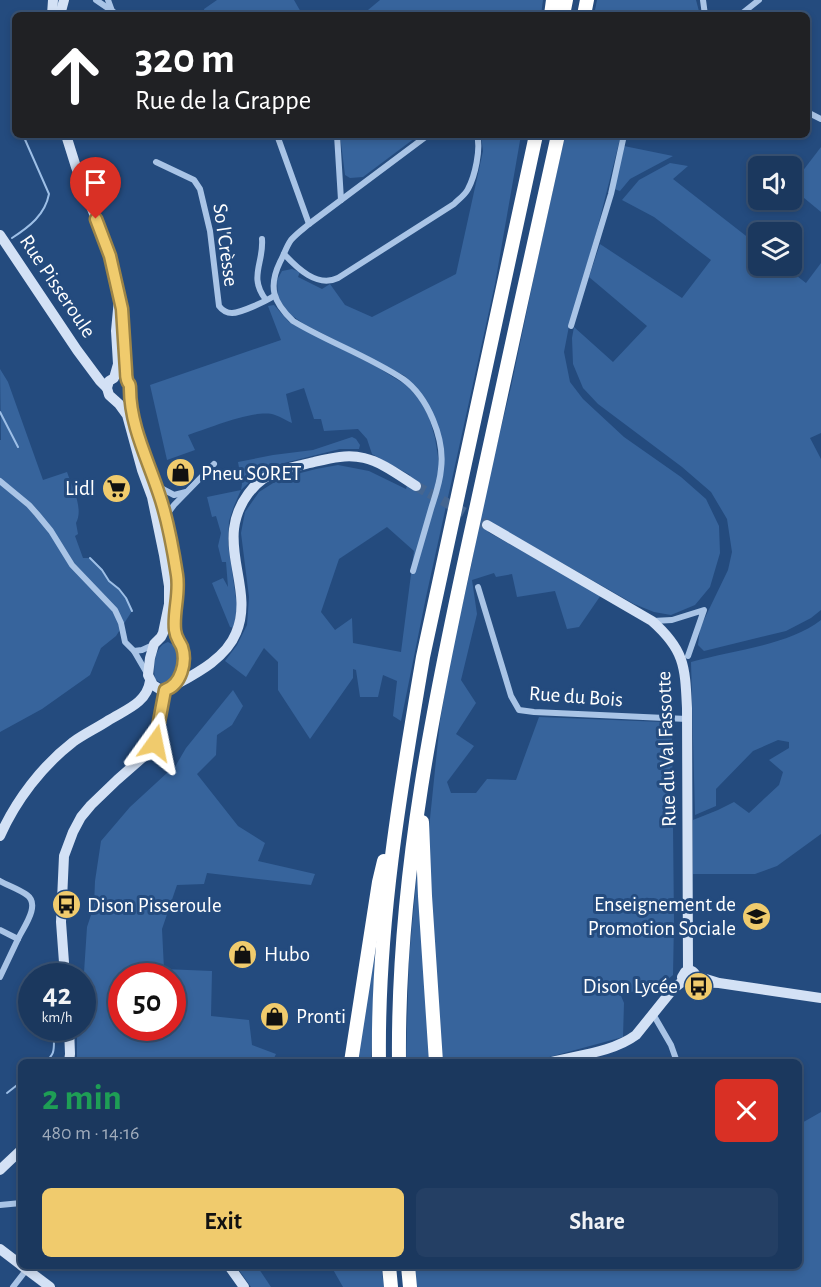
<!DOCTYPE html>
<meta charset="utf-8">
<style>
:root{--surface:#1b385e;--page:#243f64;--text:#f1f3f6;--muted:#a0acbc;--line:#395273;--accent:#f0cb6d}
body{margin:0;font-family:"Alegreya Sans",sans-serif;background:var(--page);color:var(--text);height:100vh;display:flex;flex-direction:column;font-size:22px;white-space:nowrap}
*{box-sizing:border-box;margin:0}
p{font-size:20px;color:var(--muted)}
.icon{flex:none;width:33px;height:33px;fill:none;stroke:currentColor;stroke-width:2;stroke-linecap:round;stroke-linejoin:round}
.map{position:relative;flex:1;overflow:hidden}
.drawer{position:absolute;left:18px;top:1059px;width:784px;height:210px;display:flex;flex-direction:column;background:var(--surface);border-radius:9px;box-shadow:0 3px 9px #0003,0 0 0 2px var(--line)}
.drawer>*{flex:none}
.hud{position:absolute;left:12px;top:12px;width:798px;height:126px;border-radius:9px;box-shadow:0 3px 9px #0003,0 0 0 2px var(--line);background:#202124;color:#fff;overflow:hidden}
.tools{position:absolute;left:748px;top:156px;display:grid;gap:12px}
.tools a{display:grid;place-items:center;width:54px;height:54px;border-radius:9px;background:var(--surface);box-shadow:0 3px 9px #0003,0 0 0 2px var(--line);font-size:30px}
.speed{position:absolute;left:18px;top:963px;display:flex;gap:12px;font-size:30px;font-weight:700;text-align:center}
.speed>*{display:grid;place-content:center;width:78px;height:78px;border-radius:50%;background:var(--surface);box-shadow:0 3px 9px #0003,0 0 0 2px var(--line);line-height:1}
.speed small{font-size:15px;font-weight:400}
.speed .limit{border:9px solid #d22;background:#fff;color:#111}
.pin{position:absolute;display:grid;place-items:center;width:51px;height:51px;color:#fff;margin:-62px -26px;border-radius:50% 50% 50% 0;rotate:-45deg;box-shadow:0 0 6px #0007}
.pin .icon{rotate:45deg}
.me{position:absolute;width:66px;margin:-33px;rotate:12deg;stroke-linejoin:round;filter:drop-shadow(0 0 4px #0008)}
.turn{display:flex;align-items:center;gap:21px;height:126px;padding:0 24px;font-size:27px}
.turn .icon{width:78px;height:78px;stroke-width:2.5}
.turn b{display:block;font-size:42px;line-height:51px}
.round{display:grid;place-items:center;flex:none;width:63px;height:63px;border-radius:9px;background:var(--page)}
.summary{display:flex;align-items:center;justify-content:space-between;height:102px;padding:0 24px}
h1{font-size:36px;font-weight:600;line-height:45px;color:#1e9e55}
.primary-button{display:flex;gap:12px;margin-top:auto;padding:12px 24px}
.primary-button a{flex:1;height:69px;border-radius:9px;background:var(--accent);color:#111;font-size:24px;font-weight:600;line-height:69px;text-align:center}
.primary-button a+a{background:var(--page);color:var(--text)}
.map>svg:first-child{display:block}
.green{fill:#37649c;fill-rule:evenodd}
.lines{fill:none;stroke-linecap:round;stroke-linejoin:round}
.stream{stroke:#9dbfe7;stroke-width:2}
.secondary-tunnel{stroke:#456691;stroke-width:10;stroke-dasharray:10 5;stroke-linecap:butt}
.street{stroke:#a9c4e6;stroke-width:6}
.secondary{stroke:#d3e1f5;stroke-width:10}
.highway{stroke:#fff;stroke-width:14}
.route-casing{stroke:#9c8447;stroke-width:15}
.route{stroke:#f0cb6d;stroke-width:10}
.labels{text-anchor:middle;stroke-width:6;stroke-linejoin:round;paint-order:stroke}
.street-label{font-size:21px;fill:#fff;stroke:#244b7e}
.poi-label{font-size:21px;fill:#fff;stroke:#244b7e;text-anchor:start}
</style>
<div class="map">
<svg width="821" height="1287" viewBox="0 0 821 1287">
<rect width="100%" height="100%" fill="#244b7e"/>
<g class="green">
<path d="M217 0H294L302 14 299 15H249L247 10 240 15H205L204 9Z"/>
<path d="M380 0H543L541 15H362Z"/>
<path d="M597 0H696L700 15H594Z"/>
<path d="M340 135H419L363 177 350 178 345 175Z"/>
<path d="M481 135H521L495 284 426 597 401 721 393 716 397 681 383 675 378 697H360L356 670 353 669V678L310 739 278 690V662L264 648 246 677 225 661 237 645 247 625 249 597 241 533 245 512 259 492 281 478 316 469 338 465 369 471 406 489 410 475 372 454 367 439 358 429 324 431 321 419H314L304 388 286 394 292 423C287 421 281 417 275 415 256 408 208 429 188 435L195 450 167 460 150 385 281 340 268 306 274 305 289 322 377 367 406 385 419 399 429 417 435 438 439 463H443L426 401 405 376 304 324 288 313 278 297 277 280 282 271 292 269 300 272 298 277 322 289 330 284 345 305 372 317 456 274 483 151ZM387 527 414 551 401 652 353 643 352 618 335 630 321 612 339 559Z"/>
<path d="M565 135H621L597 230 569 326 564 352 570 382 583 399 624 437 681 477 706 499 719 526 720 553 710 587 695 605 671 615 654 612 634 604 490 522 488 532 601 595 579 627 567 629 555 591 517 597 512 574 496 577 494 573 472 580 477 614 461 680 476 703 456 734 474 746 447 782 451 793H476L487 779 516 780 539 717 663 722 672 731 674 922 673 975 654 991 650 985 621 996 624 1003 623 1037 531 1062H440L427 848 440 721 453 645 471 567 481 510 511 387 537 262Z"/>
<path d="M624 146 673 156 630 179 620 191 614 189Z"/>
<path d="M821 147V212L792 188V185Z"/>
<path d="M670 163 688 166 673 179 759 246V266H784L806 283 821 263V433L810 438 821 459V610L811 618 786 631 704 651 698 645 700 628 728 570 732 552 727 519 711 492 682 467 598 404 583 388 573 364 572 338 574 327 613 362 647 326 589 277 600 244 682 298 711 260 654 217 622 200 639 180Z"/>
<path d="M0 369 8 382 43 480 67 472C72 487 84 508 76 523L78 534 75 536 83 558H90L102 570 109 581 119 589 126 598 132 611 116 636 101 648 90 675 42 709 0 732V440H1Z"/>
<path d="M352 437 356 439 360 445 359 449H340L280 464 257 475 241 490 234 506 229 521 228 543 237 606 234 628 230 627 212 583 223 578 228 587 226 562H222L218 546 221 533 216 516 212 517 207 497 241 490 242 484 238 462 273 455 313 450Z"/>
<path d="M821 620V834L777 866 755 874H693V820L718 810 734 802 749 813 779 785 783 772 769 760 789 748V742L778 740 753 751 716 789V806L695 815 691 662C732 650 787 646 821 620Z"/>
<path d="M168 642 175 646C179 659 176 670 169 681L167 683H161L155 679C153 667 154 646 168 642Z"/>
<path d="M233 690 243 706 232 725 217 735 216 755 197 774 238 826 265 843 258 861 315 874 311 885 207 873 204 884 177 885 162 929 164 969 212 971 211 1016 249 1020 252 1045 276 1054 272 1062H77V1028H82V1003L87 927 94 906 95 881 101 841 130 807 168 772H172L186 748ZM172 976V1028H122V976Z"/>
<path d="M418 861 430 1062H406L409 959Z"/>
<path d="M375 948 371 1062H356Z"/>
<path d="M821 1112V1287H417L414 1266H800V1124Z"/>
<path d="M236 1266H257L271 1287H251Z"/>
<path d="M331 1266H381L384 1287H343Z"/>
</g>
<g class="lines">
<g class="stream">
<path d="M14 121 15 122"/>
<path d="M12 238C29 227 45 215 49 194L23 135"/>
<path d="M0 412 18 447"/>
<path d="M90 558 102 570 109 581 119 589 126 598 132 611"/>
<path d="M45 1062C54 1055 54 1051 54 1041"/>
<path d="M7 1093 21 1082"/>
</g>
<path class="secondary-tunnel" d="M416 486 487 525"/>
<g class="street">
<path d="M96 0 118 15"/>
<path d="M108 0 112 11"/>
<path d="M703 0 705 15"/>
<path d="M740 15 759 0"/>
<path d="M807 112 821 119"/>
<path d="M277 135 309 224"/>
<path d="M337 135 341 200"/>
<path d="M156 162 194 180 200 189 210 231 219 306C222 310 226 313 232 313 241 313 266 301 274 296"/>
<path d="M262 239C264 263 248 277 266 300"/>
<path d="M284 254C297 268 317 288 338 278L454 204C459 199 465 195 468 189 475 176 481 149 477 135"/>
<path d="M571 326 611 194 624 135"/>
<path d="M0 481 29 505 37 514 51 531 72 565 115 610 121 623 125 642 134 651 148 675"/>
<path d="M157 486 174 495 186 492"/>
<path d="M165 517 174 505 214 464"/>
<path d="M413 571C419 551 425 530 431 509 435 496 440 483 441 469 445 439 428 397 403 379 368 356 328 342 293 321 273 302 268 287 280 262 284 255 286 247 291 240 296 234 303 229 309 224L428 135"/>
<path d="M478 587 511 696 519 710 534 712 687 719"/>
<path d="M653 621 672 620 704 610 688 656"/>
<path d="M134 651 142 650 153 645"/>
<path d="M0 881C9 886 19 889 27 895 41 905 23 928 18 939L0 930"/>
<path d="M0 977 18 939"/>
<path d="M653 1014 671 1045 677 1062"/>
<path d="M0 1205 21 1203"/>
<path d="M13 1287 27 1269"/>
</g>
<g class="secondary">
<path d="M52 15 53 0"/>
<path d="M60 15 64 0"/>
<path d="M66 135 76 167 106 245 114 272 122 309V332L127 380 130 385V403L138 432 163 508 178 578V596L175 632 177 639 182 648 183 661 181 674 174 686 165 690H161L153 685 148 675 150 658 154 644 161 637 163 633 169 604V586L164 555 152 497 142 470 127 415 119 404 109 395 107 388 109 381 114 378 118 364 116 331 119 299"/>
<path d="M0 235 77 350 100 381 107 388"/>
<path d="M487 525 652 621C685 650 685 667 687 708L688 970"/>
<path d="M175 685C197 673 226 658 236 633 251 598 230 564 234 529 237 504 254 479 279 471 290 467 303 465 314 462 331 458 347 454 364 458 382 462 400 476 416 486"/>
<path d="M0 836C16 800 42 766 73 742 84 734 97 728 109 720 125 710 147 703 150 681"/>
<path d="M65 976 61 922 64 856 73 832 81 817 91 805 117 780 150 751 155 743 165 690"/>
<path d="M719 983 695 982 688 984 683 981 682 977 685 972C690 969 694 971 696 976L719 983 821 998"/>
<path d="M69 1028 70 1054 69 1062"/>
<path d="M551 1062C579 1055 613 1052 636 1035L673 989 683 981"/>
<path d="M0 1170 21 1150"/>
<path d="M0 1249 21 1265"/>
<path d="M22 1266 50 1287"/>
<path d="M229 1266 244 1287"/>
</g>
<g class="highway">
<path d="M551 15 553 0"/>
<path d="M563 15 566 0"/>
<path d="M584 15 587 0"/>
<path d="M422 822 425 896 436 1062"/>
<path d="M351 1062 379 882 384 861"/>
<path d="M379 1062C377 926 400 791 423 657L536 135"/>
<path d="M399 1062C397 877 435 695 475 514 502 388 530 261 558 135"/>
<path d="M389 1266 391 1287"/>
<path d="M408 1266 410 1287"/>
</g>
</g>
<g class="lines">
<defs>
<path id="route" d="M96 219 110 256 122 309 126 371C126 374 126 377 127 380 129 386 130 382 130 389 130 425 148 460 159 494 168 520 173 549 177 575 180 594 173 612 175 630 176 639 179 640 182 647 187 662 181 685 165 690L155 743"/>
</defs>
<use href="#route" class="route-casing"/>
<use href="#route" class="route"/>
</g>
<defs>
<symbol id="shop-disc" viewBox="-11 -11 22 22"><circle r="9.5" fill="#f0cb6d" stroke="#244b7e"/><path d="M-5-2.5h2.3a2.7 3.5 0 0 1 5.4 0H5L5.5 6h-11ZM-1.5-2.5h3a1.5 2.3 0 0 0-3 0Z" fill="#111"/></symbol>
<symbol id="supermarket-disc" viewBox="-11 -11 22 22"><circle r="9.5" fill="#f0cb6d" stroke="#244b7e"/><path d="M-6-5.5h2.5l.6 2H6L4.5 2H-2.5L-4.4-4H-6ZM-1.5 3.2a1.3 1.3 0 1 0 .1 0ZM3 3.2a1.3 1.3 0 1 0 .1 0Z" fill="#111"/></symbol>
<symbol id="bus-disc" viewBox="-11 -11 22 22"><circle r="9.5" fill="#f0cb6d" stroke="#244b7e"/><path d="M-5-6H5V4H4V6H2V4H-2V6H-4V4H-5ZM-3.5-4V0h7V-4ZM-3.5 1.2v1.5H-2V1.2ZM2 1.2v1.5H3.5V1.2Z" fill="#111"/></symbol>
<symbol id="school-disc" viewBox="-11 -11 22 22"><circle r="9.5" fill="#f0cb6d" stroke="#244b7e"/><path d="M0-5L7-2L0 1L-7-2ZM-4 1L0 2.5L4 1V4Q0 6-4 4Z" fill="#111"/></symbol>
</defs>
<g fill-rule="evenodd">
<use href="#shop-disc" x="164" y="456" width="33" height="33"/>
<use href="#supermarket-disc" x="100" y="472" width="33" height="33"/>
<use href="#bus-disc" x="50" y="888" width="33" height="33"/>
<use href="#school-disc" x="740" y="900" width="33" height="33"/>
<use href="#shop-disc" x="226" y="938" width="33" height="33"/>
<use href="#bus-disc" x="682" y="970" width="33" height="33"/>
<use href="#shop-disc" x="258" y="1000" width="33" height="33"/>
</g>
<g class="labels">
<g class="street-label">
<text transform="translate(226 245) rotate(82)" y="7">So l'Crèsse</text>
<text transform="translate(58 286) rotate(56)" y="7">Rue Pisseroule</text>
<text transform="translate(576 696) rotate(4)" y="7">Rue du Bois</text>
<text transform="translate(666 749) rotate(-92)" y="7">Rue du Val Fassotte</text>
</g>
<g class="poi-label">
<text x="201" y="480">Pneu SORET</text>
<text x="95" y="495" text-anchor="end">Lidl</text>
<text x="736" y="911" text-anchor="end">Enseignement de<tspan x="736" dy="24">Promotion Sociale</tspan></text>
<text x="87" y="912">Dison Pisseroule</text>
<text x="264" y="961">Hubo</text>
<text x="678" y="993" text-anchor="end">Dison Lycée</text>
<text x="296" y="1023">Pronti</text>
</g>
</g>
</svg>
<div class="tools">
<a><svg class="icon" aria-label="sound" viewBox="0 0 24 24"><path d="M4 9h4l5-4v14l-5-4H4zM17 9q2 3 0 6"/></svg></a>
<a><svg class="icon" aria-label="layers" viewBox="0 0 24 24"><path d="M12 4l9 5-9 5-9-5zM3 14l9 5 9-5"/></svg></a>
</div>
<div class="speed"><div>42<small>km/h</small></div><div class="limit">50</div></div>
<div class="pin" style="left:96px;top:219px;background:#d93025"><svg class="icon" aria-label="arrive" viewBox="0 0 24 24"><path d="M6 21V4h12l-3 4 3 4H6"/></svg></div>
<svg class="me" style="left:155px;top:743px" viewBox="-20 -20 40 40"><path d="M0-17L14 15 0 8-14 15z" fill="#f0cb6d" stroke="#fff" stroke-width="4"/></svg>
<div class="hud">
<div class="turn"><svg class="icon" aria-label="ahead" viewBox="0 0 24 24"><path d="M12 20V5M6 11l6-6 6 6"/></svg><div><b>320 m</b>Rue de la Grappe</div></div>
</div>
<section class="drawer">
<div class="summary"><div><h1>2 min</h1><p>480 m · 14:16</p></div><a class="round" style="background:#d93025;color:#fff"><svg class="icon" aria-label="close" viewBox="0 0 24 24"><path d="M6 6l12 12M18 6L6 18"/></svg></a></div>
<div class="primary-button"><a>Exit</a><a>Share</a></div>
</section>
</div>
